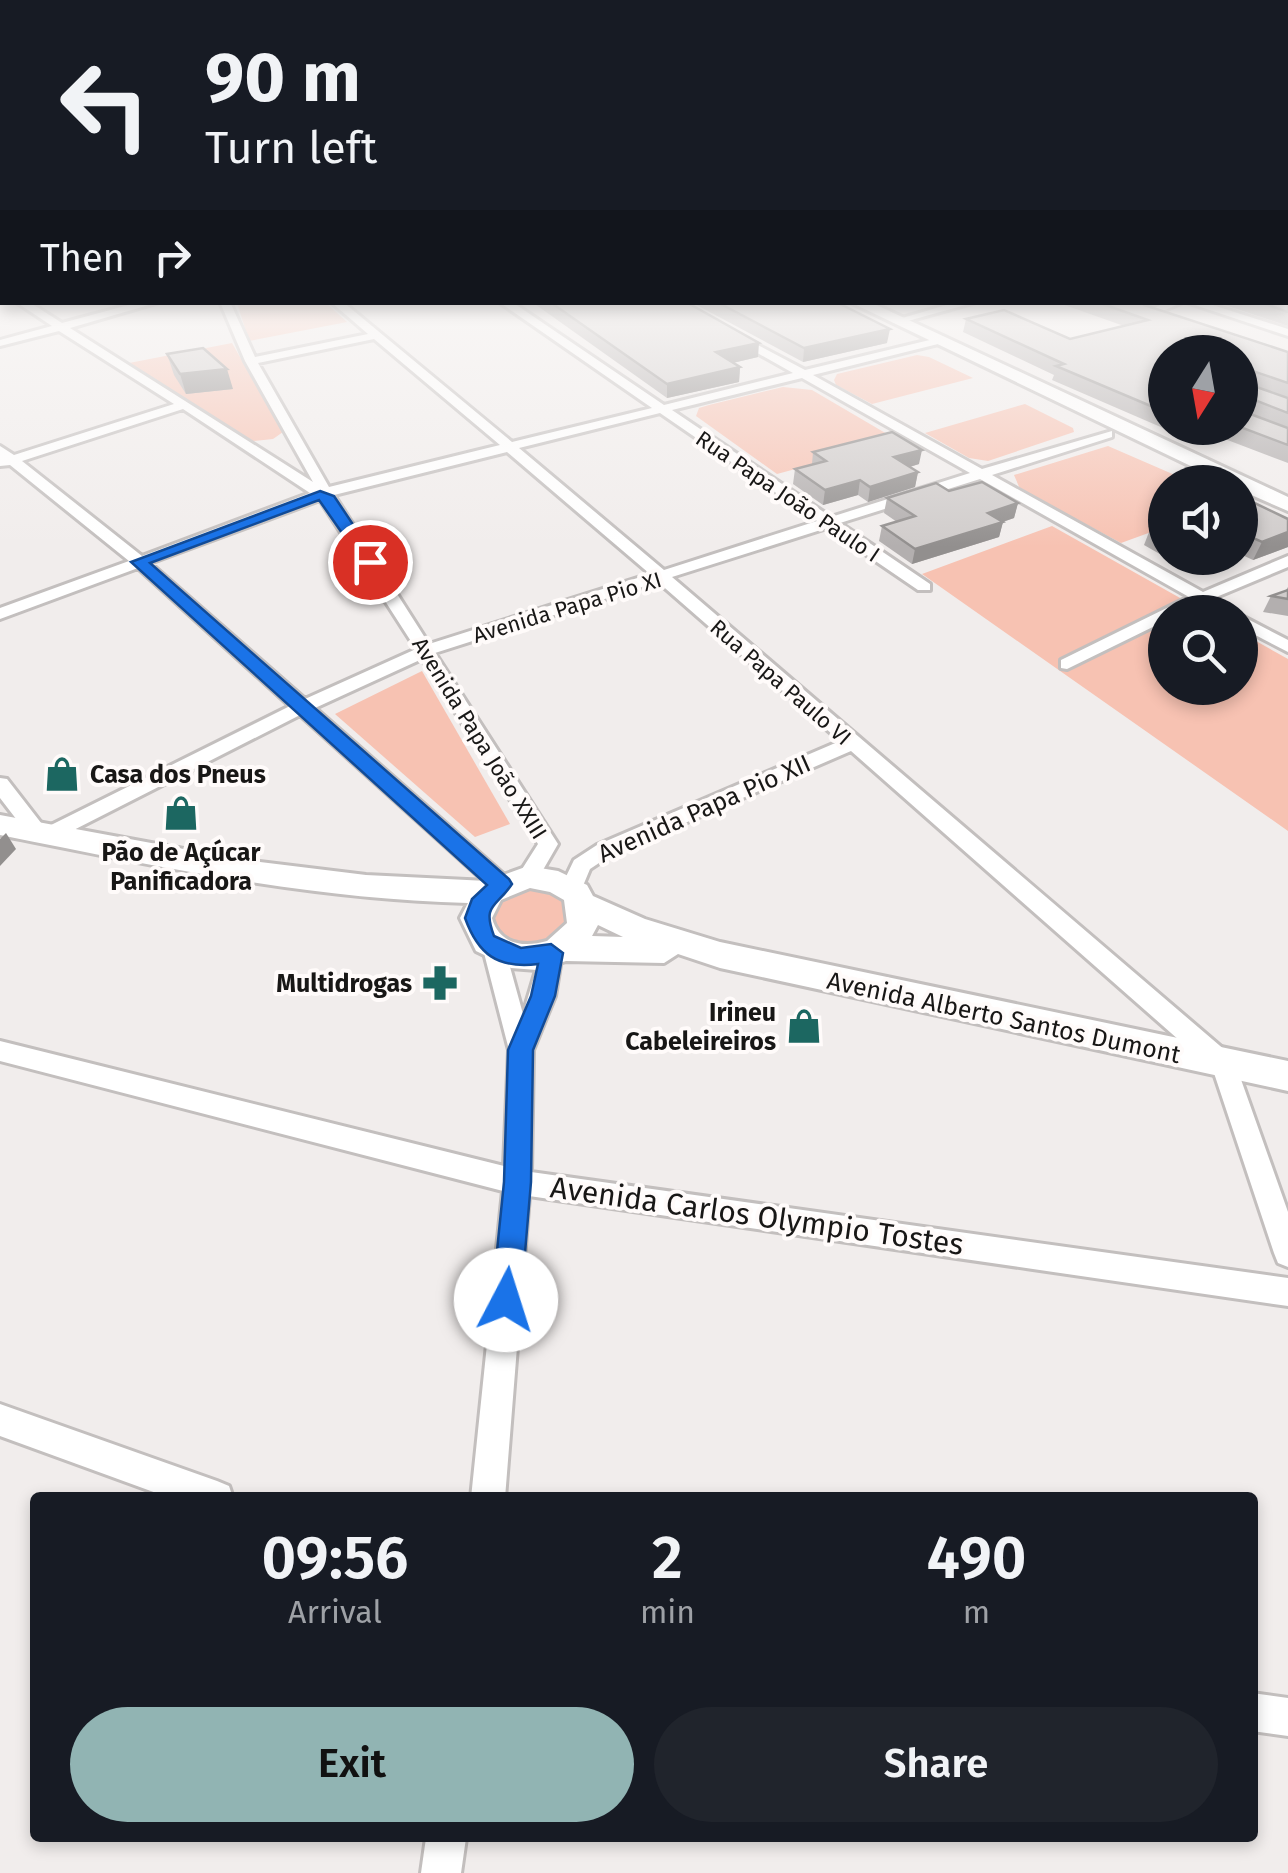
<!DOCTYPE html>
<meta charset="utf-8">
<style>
:root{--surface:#171b24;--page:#20242c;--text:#f1f3f6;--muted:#9ea1a6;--accent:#91b4b3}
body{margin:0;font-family:"Fira Sans",sans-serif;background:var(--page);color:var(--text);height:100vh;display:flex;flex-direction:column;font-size:38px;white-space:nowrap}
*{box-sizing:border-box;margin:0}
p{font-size:32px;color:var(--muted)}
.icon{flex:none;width:55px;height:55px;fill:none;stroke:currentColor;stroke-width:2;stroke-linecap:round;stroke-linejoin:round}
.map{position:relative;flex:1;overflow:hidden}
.details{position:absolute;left:30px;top:1492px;width:1228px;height:350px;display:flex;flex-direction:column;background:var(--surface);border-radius:10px;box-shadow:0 5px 15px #0003}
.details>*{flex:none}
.top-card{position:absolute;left:0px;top:0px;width:1290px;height:305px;box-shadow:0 5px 15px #0003;background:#171b24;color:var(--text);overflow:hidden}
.needle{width:65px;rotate:191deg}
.buttons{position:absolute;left:1148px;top:335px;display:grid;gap:20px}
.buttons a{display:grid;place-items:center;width:110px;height:110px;border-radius:50%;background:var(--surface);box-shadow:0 5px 15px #0003;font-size:50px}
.pin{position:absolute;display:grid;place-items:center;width:85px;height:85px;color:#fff;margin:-42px;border:5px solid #fff;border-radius:50%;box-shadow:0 2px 10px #0007}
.me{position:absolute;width:110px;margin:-55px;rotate:5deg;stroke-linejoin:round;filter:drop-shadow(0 0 8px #0008)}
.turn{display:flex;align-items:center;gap:35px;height:210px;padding:0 40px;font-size:45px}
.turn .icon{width:130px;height:130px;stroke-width:2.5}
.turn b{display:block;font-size:70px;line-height:85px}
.then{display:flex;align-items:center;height:95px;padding:0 40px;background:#0003;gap:20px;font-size:38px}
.eta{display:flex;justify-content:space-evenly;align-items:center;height:170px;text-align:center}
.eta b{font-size:60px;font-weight:600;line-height:70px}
.cta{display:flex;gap:20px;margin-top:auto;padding:20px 40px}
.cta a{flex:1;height:115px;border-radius:60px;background:var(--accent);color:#111;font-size:40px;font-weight:600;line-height:115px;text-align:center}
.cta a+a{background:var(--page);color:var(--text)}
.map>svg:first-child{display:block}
.green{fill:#f7c2b2}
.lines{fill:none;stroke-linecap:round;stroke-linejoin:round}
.street-casing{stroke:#c3bfbe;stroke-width:6}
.secondary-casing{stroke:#c3bfbe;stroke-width:6}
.street{fill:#fff;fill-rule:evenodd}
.secondary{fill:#fff;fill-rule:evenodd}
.wall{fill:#b3afaf}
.shaded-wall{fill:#928f8e}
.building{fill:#d0cccb;stroke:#928f8e;stroke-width:2.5}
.route{fill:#1a73e8;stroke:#114b97;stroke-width:2.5}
.labels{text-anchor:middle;stroke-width:8;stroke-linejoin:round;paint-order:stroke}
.far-street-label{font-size:22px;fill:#181716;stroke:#fffbfa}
.poi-label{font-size:25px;font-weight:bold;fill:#181716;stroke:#fffbfa;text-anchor:end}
.street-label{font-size:25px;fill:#181716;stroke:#fffbfa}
.near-street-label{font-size:30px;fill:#181716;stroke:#fffbfa}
</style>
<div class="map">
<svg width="1288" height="1873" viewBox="0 0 1288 1873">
<rect width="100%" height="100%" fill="#f1edec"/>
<g class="green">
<path d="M237 303H326L347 322 249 341Z"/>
<path d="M232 343 283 432 273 439 253 441 124 364Z"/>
<path d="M917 355 929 357 973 378 872 404 836 385 834 380 837 374Z"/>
<path d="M783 387 812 390 899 441 777 474 696 416 699 408 709 405Z"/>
<path d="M1025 404 1073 428 1074 432 988 461 969 458 925 433Z"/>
<path d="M1108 446 1191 482H1165V527L1121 543 1020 489 1014 475Z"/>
<path d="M1052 526 1205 612H1165V688H1240V632L1288 659V831L922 574Z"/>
<path d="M422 671 510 824 475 837 335 714Z"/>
<path d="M524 888C545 888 560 890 571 909L566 932 539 947 508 944 491 925 492 913 510 893Z"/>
</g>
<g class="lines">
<defs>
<g id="street">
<path d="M0 286 2 287V294H0Z"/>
<path d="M16 302H29L62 323 140 302H159L70 328 313 482 245 361 220 302H230L255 357 368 334 331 302H343L512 442 652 408 499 302H512L664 405 793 373 729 337 733 332 805 370 938 338 942 343 813 375 982 469 1112 431V437L992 475 1203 592 1288 556V567L1214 598 1235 612H1216L1201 604 1182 612H1165V621L1067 669 1061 668V660L1189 597 980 479 840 523 930 584V590H918L827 528 672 577 1233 1057 1288 1212V1267L1278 1263 1274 1253 1213 1070 851 751 611 855 590 869 580 893H564L561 887 574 860 597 845 840 741 658 582 435 653 558 844 536 882 528 885 517 877 538 844 422 659 315 708 509 879 512 884 509 889H493L300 715 56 839 30 837 0 798V778L7 779 45 828 290 706 138 568 0 619V608L129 561 10 465 0 466V446L14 455 174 404 59 331 0 346V340L52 326ZM374 339 500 445 329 487 258 363ZM802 378 970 473 831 517 672 410ZM183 409 310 493 142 556 22 461ZM660 413 817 521 664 570 519 448ZM507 452 650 574 429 644 334 495ZM320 500 416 649 305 699 150 563Z"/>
<path d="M957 302H976L897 324 892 321Z"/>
<path d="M1167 302H1183L1156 314 1166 317V321L1141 314Z"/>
<path d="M1186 302H1203L1288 329V336Z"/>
<path d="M1240 615 1288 640V652L1240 627Z"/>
<path d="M494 940 502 943 505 949 523 1014 543 947H559L562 953 555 996 533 1050 531 1172 1288 1278V1306L529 1196 505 1498H471L503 1191 0 1061V1041L504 1166 509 1050 483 949 486 943Z"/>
<path d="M0 1404 217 1481 229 1486 233 1498H170L0 1436Z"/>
<path d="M1252 1693 1288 1698V1736L1252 1731Z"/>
<path d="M426 1838H466L461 1873H421Z"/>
</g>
<g id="secondary">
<path d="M850 302H870L1288 497V511L1240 490V482H1224Z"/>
<path d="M0 815 243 860 366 875 487 881 528 866 558 871 587 885 593 896 645 919 720 942 1288 1061V1091L720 968 678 954 664 963 566 961 537 970 511 968 476 951 460 918 468 903C309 899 155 866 0 835ZM530 888 550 892 564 900 567 923 547 941C523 948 499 944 492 918L501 900ZM598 925 623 937 592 936Z"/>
</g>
</defs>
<use href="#street" class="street-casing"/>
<use href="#secondary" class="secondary-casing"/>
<use href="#street" class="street"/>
<use href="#secondary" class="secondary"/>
</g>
<g class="wall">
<path d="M1288 285V326L1216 302H1288Z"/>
<path d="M532 302H686L758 357 733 363 740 367 739 382 667 398Z"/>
<path d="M691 302H836L887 343 803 362Z"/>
<path d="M1056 302H1158L1150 307 1288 352V463L1196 428H1240L1165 352 1166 428H1163L1052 380 1054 375 963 332 966 319 1070 339 1124 326Z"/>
<path d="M167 354 233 389 186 394 174 375Z"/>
<path d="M813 452 919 464 910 467 918 472 915 487 868 502 858 495 823 505 793 484 795 469 812 464Z"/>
<path d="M949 491 1018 503 1014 518 1003 522 999 537 912 564 879 541 882 526 897 522 884 513 887 498Z"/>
<path d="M1240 496 1288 519V547L1253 560 1240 554Z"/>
<path d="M1165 522V557L1144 545 1151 527Z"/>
<path d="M1166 558H1231L1192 572Z"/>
<path d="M1288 587V616L1263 612 1271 596 1286 590Z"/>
</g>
<g class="shaded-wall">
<path d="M890 329 887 343 803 362 804 348Z"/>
<path d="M759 343 758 357 715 367 716 352Z"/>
<path d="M740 367 739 382 667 398V384Z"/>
<path d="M227 369 233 389 186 394 180 374Z"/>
<path d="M922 450 919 464 892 472 894 457Z"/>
<path d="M918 472 915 487 868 502 870 487Z"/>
<path d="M860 480 858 495 823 505 825 490Z"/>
<path d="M1018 503 1014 518 984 528 988 513Z"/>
<path d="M1003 522 999 537 912 564 915 549Z"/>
<path d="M1288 532V547L1253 560 1262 542Z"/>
<path d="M1249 536 1240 554V539Z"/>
<path d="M1198 558H1231L1192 572Z"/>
<path d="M6 833 16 849 0 866V839Z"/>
</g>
<g class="building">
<path d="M1288 285V312L1260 302H1288Z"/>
<path d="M550 302H686L759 343 716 352 740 367 667 384Z"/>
<path d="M717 302H836L890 329 804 348Z"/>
<path d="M1097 302H1143L1144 305 1288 352V383L1247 369 1242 372 1245 383 1288 398V413L1247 397 1242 401 1245 412 1288 428V445L1240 427V352H1165V412L1056 366 1064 364 966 319 1004 310 1070 339 1148 320Z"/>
<path d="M203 348 227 369 180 374 167 354Z"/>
<path d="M892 432 922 450 894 457 918 472 870 487 860 480 825 490 795 469 826 461 813 452Z"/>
<path d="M982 482 1018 503 988 513 1003 522 915 549 882 526 915 516 887 498 936 483 949 491Z"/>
<path d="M1240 496 1288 519V532L1262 542 1249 536 1240 539Z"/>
<path d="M1165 522V534L1151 527Z"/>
<path d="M1288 590V599L1271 596Z"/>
</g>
<linearGradient id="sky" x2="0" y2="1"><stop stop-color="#a4a0b5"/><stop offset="0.52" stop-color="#f9f7f6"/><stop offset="1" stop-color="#f9f7f6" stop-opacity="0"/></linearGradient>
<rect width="1288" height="547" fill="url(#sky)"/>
<path class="route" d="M320 491 334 496 378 562 376 566H365L319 500 150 563 509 879 512 884C496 908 482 904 494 936L521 948 551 944 563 953 555 996 533 1050 531 1182 521 1300 517 1310 506 1315 496 1310 492 1300 504 1182 508 1050 531 996 538 964C497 969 478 954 465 918L472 899 487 885 131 562Z"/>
<defs>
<symbol id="shop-bare" viewBox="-9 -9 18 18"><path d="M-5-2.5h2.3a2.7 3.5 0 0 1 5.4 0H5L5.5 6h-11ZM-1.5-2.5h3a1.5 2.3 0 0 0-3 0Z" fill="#1c6761" stroke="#fffbfa" stroke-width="2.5" paint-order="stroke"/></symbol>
<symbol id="pharmacy-bare" viewBox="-9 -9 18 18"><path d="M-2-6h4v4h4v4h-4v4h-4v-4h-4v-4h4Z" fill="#1c6761" stroke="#fffbfa" stroke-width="2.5" paint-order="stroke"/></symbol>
</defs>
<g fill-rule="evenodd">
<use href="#shop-bare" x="37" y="749" width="50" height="50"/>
<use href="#shop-bare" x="156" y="788" width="50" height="50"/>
<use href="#pharmacy-bare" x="415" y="958" width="50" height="50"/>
<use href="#shop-bare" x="779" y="1001" width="50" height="50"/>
</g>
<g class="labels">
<g class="far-street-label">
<text transform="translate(788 496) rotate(34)" y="8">Rua Papa João Paulo I</text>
<text transform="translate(567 607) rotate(-17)" y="8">Avenida Papa Pio XI</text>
<text transform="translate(781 682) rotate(41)" y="8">Rua Papa Paulo VI</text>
<text transform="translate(480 738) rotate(58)" y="8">Avenida Papa João XXIII</text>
</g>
<g class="poi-label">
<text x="90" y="783" text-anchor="start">Casa dos Pneus</text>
<text x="181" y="861" text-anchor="middle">Pão de Açúcar<tspan x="181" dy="29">Panificadora</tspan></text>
<text x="412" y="992">Multidrogas</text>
<text x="776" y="1021">Irineu<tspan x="776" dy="29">Cabeleireiros</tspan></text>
</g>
<g class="street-label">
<text transform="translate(704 808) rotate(-24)" y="9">Avenida Papa Pio XII</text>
<text transform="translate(1004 1017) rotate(12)" y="9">Avenida Alberto Santos Dumont</text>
</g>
<g class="near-street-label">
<text transform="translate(757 1216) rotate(8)" y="10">Avenida Carlos Olympio Tostes</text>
</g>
</g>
</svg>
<div class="buttons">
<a><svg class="needle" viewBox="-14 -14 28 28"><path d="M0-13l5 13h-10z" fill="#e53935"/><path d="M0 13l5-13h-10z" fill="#9ea1a6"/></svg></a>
<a><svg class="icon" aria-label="sound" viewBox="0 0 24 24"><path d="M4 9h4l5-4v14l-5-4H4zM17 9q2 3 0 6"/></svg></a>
<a><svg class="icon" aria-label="search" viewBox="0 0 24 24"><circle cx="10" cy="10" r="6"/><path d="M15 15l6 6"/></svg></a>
</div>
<div class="pin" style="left:370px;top:562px;background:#d93025"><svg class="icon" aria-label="arrive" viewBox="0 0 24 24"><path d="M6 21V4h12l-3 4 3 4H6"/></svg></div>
<svg class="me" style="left:506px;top:1300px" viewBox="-20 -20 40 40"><circle r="19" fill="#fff"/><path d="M0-13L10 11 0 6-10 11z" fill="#1a73e8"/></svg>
<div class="top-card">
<div class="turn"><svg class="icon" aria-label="left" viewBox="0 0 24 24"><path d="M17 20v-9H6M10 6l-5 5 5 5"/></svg><div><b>90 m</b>Turn left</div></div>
<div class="then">Then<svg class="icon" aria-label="right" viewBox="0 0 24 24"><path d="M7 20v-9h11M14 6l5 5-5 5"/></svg></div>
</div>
<section class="details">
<div class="eta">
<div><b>09:56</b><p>Arrival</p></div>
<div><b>2</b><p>min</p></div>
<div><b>490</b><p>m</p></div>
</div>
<div class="cta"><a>Exit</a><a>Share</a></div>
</section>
</div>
